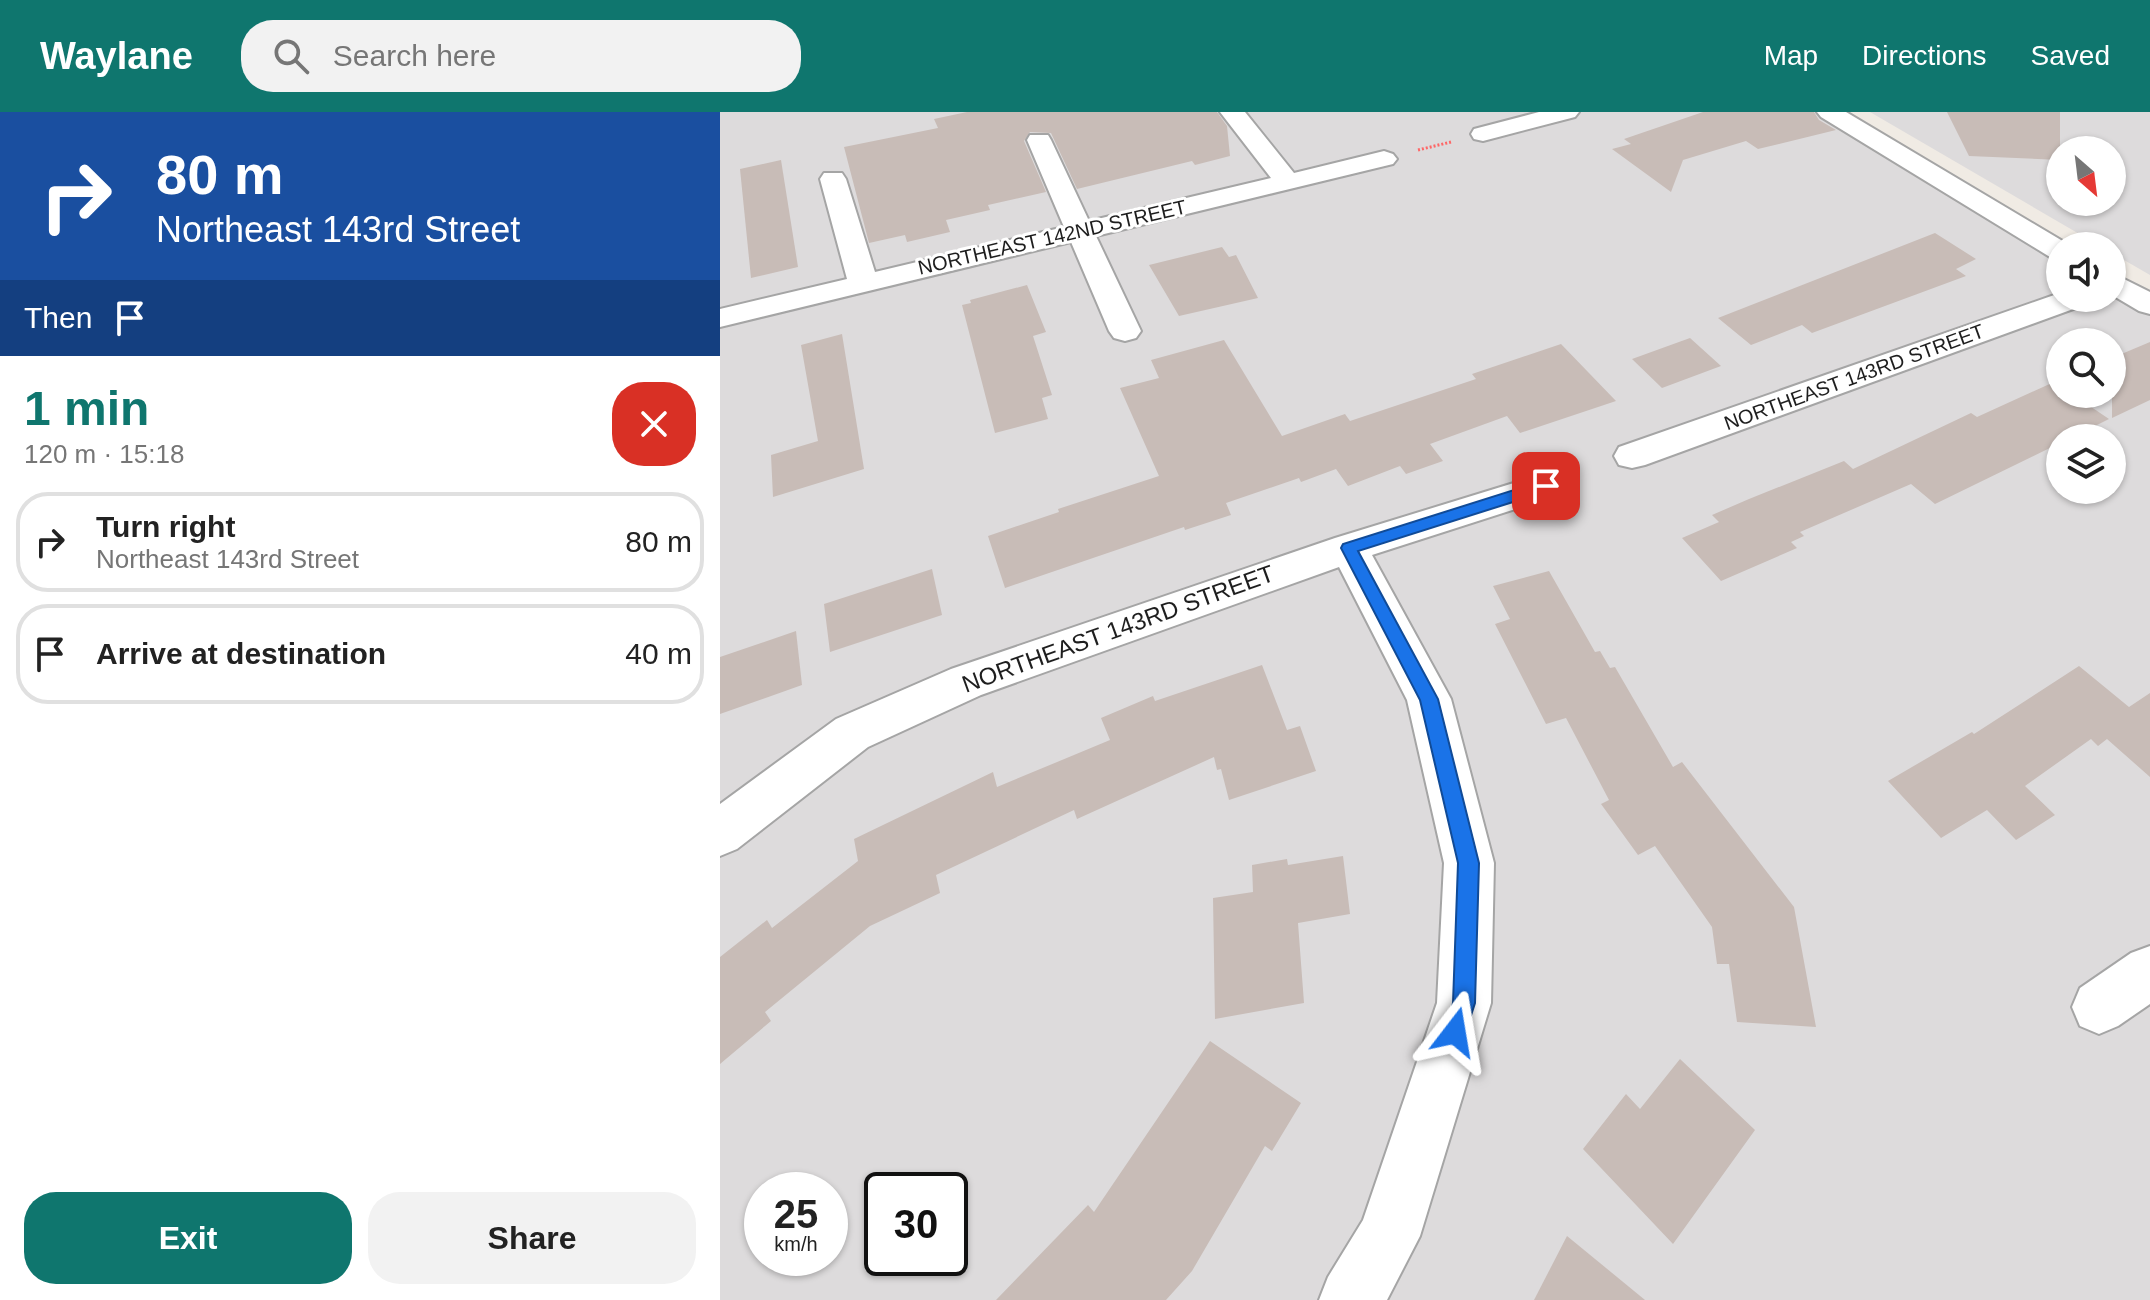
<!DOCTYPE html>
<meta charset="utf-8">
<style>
:root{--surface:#fff;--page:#f2f2f2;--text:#222;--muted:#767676;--line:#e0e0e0;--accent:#0f766e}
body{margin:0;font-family:Arial,sans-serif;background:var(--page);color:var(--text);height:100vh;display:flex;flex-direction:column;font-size:30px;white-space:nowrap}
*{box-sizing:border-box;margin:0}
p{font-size:26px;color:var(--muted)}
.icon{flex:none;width:44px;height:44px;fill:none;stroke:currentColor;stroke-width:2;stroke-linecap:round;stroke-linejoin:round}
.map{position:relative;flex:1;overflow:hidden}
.sheet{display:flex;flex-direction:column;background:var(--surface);width:720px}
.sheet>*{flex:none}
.banner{background:#1a4fa0;color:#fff;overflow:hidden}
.needle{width:52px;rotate:152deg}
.controls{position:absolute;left:1326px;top:24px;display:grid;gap:16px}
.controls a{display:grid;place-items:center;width:80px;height:80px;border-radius:50%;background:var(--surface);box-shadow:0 2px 6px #0004;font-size:40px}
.speed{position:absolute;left:24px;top:1060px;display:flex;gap:16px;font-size:40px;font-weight:700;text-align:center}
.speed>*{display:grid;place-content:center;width:104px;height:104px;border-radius:50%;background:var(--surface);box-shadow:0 2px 6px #0004;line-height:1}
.speed small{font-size:20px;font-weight:400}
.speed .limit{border:4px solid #111;border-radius:12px;background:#fff;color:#111}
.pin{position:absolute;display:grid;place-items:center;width:68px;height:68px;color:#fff;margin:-34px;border-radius:16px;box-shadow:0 4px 12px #0006}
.me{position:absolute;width:88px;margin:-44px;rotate:14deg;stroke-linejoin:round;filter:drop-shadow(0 0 6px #0008)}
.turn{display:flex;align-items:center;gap:28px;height:168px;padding:0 24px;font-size:36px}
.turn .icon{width:104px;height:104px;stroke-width:2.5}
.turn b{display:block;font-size:56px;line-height:68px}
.then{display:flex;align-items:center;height:76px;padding:0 24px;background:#0003;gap:16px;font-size:30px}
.round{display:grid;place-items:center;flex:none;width:84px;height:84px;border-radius:32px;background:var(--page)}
.headline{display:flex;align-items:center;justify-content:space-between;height:136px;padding:0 24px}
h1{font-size:48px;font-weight:700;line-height:60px;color:var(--accent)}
.cta{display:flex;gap:16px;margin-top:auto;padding:16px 24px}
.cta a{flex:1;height:92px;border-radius:32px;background:var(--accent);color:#fff;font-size:32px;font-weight:700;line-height:92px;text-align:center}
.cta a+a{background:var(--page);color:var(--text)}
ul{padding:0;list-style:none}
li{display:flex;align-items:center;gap:24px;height:100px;margin:0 16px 12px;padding:0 8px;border:4px solid var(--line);border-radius:32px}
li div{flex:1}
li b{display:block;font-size:30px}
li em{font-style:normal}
header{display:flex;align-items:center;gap:48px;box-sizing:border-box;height:112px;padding:0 40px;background:var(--accent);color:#fff}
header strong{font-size:38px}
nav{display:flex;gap:44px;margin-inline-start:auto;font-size:28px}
.search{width:560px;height:72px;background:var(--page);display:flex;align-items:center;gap:20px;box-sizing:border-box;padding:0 28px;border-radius:32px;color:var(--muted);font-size:30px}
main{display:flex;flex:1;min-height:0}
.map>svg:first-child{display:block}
.residential{fill:#dddbdc;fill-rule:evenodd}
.building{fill:#c8bcb7}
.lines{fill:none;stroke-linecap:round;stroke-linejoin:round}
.minor-casing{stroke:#a5a5a5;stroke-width:4}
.path{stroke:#fe6767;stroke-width:3;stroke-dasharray:2 2;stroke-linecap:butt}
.minor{fill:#fff;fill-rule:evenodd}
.route{fill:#1a73e8;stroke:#114b97;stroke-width:2}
.labels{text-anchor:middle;stroke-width:6;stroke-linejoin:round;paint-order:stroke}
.far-street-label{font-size:20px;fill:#1e1e1e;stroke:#fff}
.street-label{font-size:24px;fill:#1e1e1e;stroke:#fff}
</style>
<header>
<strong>Waylane</strong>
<div class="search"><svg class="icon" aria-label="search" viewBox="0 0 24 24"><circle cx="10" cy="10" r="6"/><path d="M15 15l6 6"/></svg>Search here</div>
<nav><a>Map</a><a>Directions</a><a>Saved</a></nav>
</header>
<main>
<section class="sheet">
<div class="banner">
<div class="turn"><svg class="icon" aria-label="right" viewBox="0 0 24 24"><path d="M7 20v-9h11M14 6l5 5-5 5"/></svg><div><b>80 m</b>Northeast 143rd Street</div></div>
<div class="then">Then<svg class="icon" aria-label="arrive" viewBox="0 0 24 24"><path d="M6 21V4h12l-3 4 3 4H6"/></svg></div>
</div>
<div class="headline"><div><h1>1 min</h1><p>120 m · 15:18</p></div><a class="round" style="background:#d93025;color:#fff"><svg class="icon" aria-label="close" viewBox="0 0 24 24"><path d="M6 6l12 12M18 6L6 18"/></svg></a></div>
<ul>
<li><svg class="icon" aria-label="right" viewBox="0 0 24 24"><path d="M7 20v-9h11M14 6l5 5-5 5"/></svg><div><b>Turn right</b><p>Northeast 143rd Street</p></div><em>80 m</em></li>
<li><svg class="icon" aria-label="arrive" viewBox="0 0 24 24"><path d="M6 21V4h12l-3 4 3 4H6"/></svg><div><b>Arrive at destination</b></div><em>40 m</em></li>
</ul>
<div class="cta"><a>Exit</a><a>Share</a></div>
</section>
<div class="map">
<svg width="1430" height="1188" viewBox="0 0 1430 1188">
<rect width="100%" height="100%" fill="#f0ebe4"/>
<g class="residential">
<path d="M0 0H1109L1340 139V186H1392V170L1430 193V1188H0ZM1340 230H1392V282H1340ZM1340 326H1392V378H1340ZM42 1078H110V1146H42ZM162 1078H230V1146H162Z"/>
<path d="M1150 0H1430V163L1392 141V134H1380ZM1340 38H1392V90H1340Z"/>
</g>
<g class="building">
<path d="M247 0H497L507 14 510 44 475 53 472 49 357 77 331 21 310 20 304 29 326 80 268 93 270 98 226 108 230 120 187 130 185 123 149 131 124 35 218 16 214 7Z"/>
<path d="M983 0H1094L1099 8 1116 18 1038 37 1026 29 963 48 951 80 892 37 911 32 904 27Z"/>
<path d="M1227 0H1340V48L1249 44Z"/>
<path d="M61 48 78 155 31 166 20 57Z"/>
<path d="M1215 121 1256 147 1236 157 1246 164 1092 221 1082 213 1031 233 998 206Z"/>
<path d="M502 135 509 145 516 143 538 186 459 204 429 153Z"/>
<path d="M307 173 326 220 313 224 332 283 322 286 328 307 275 321 242 193 251 191 250 188Z"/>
<path d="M122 222 144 357 53 385 51 343 98 329 81 233Z"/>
<path d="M970 226 1001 254 942 276 912 247Z"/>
<path d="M504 228 562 324 625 302 630 309 756 267 752 262 841 232 896 289 800 321 787 304 710 332 723 349 686 362 680 354 628 374 616 357 581 370 579 366 506 391 511 403 465 418 464 415 285 476 268 424 339 400 338 397 439 364 400 276 439 266 431 248Z"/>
<path d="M1430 230V288L1392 306V246Z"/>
<path d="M1334 270 1340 274V282H1352L1389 307 1351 326H1340V331L1215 392 1191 372 1080 420 1084 424 1071 430 1077 436 1001 469 962 426 999 410 992 403 1029 387 1124 349 1133 357 1251 301 1257 305Z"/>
<path d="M212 457 222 503 110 540 104 492Z"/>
<path d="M829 459 875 540 880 539 890 556 895 555 953 655 962 650 1074 795 1096 915 1017 910 1009 852H997L992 815 935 734 918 743 881 692 889 688 846 606 826 612 775 512 790 507 773 474Z"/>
<path d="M76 519 82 573 0 602V545Z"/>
<path d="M542 553 567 618 580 614 596 659 509 688 501 657 497 658 494 645 357 707 354 698 216 763 220 781 150 814 45 900 51 909 0 952V845L47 808 52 816 138 749 134 727 273 660 277 675 390 628 381 606 433 584 435 589Z"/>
<path d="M1359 554 1409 595 1430 581V665L1387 627 1378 634 1371 627 1305 674 1335 703 1296 728 1267 698 1221 726 1168 669 1252 620 1254 622Z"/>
<path d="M623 744 630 802 578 811 584 891 495 907 493 786 533 780 532 753 567 747 568 753Z"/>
<path d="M490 929 581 991 552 1039 545 1034 472 1159 446 1188H276L368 1093 374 1100Z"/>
<path d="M960 947 1035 1018 953 1132 863 1037 906 982 920 997Z"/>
<path d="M847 1124 925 1188H814Z"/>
</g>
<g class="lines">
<defs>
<g id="minor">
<path d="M500 0H525L574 61 664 39 673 42 677 47 673 52 376 124 421 219 416 226 405 229 394 226 389 219 351 130 0 215V197L127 167 100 67 104 61H122L126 67 155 160 344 115 307 28 310 23H328L331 28 369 109 551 66Z"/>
<path d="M819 0H859L855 5 763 29 754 27 751 22 754 17Z"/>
<path d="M1097 0H1126L1351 134H1340V148L1330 145 1101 5Z"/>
<path d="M1392 161 1430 180V202L1419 199 1392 183Z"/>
<path d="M1340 181V186H1371L1367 192 925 353 912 356 899 353 894 344 899 335Z"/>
<path d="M826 361 839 365 844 374 839 383 652 443 731 587 774 751 771 891 700 1124 667 1188H599L608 1165 643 1108 717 891 724 751 687 588 619 455 261 583 148 635 17 737 0 744V692L116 607 231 557 615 426Z"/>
<path d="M1430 834V892L1398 914 1379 922 1360 914 1352 895 1360 876 1411 841Z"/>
</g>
</defs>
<use href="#minor" class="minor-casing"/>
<path class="path" d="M698 38 731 30"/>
<use href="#minor" class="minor"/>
</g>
<path class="route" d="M826 368 831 370V378L638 439 718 587 759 751 755 891 743 928 735 931 727 928 723 920 733 891 738 751 700 588 621 436 623 432Z"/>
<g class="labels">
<g class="far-street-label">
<text transform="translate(332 125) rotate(-13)" y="7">NORTHEAST 142ND STREET</text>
<text transform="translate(1134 265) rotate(-20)" y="7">NORTHEAST 143RD STREET</text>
</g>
<g class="street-label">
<text transform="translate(398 517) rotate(-20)" y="8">NORTHEAST 143RD STREET</text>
</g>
</g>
</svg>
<div class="controls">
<a><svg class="needle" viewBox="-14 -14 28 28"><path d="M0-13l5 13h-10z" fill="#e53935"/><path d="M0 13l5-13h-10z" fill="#767676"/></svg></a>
<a><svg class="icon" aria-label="sound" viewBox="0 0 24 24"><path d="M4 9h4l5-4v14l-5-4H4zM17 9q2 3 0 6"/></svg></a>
<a><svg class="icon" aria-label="search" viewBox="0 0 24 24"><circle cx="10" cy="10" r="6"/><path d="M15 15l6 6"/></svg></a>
<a><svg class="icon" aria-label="layers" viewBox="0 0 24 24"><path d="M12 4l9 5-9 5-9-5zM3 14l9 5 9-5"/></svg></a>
</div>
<div class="speed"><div>25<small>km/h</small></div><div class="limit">30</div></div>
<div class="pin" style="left:826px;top:374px;background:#d93025"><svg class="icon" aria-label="arrive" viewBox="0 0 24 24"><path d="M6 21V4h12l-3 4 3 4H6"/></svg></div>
<svg class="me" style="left:735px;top:920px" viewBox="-20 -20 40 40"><path d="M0-17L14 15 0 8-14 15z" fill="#1a73e8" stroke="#fff" stroke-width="4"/></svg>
</div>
</main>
